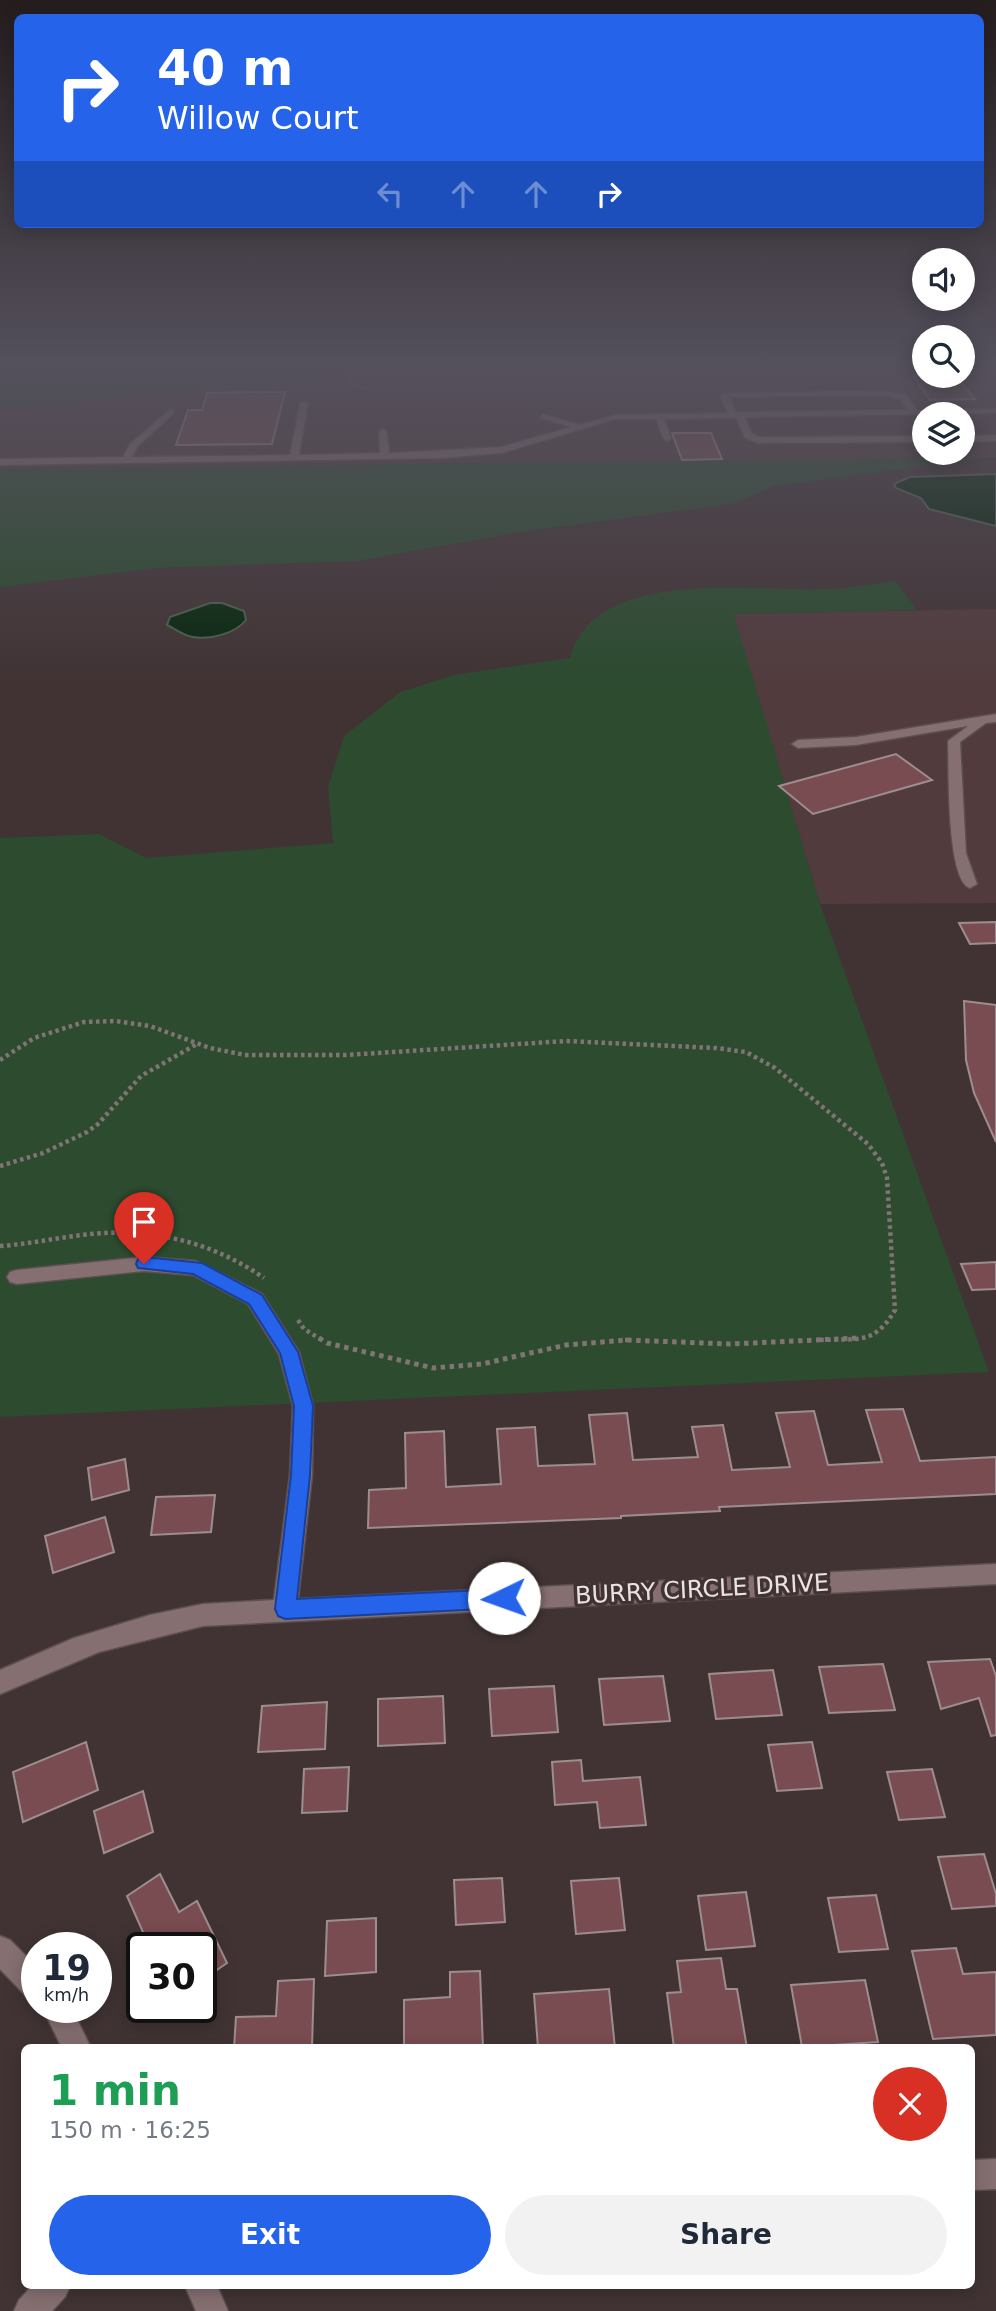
<!DOCTYPE html>
<meta charset="utf-8">
<style>
:root{--surface:#fff;--page:#f2f2f3;--text:#1f2937;--muted:#747a83;--accent:#2563eb}
body{margin:0;font-family:"DejaVu Sans",sans-serif;background:var(--page);color:var(--text);height:100vh;display:flex;flex-direction:column;font-size:26px;white-space:nowrap}
*{box-sizing:border-box;margin:0}
p{font-size:23px;color:var(--muted)}
.icon{flex:none;width:38px;height:38px;fill:none;stroke:currentColor;stroke-width:2;stroke-linecap:round;stroke-linejoin:round}
.map{position:relative;flex:1;overflow:hidden}
.side{position:absolute;left:21px;top:2044px;width:954px;height:245px;display:flex;flex-direction:column;background:var(--surface);border-radius:10px;box-shadow:0 4px 18px #0003}
.side>*{flex:none}
.top-card{position:absolute;left:14px;top:14px;width:970px;height:214px;border-radius:10px;box-shadow:0 4px 18px #0003;background:#2563eb;color:#fff;overflow:hidden}
.controls{position:absolute;left:912px;top:248px;display:grid;gap:14px}
.controls a{display:grid;place-items:center;width:63px;height:63px;border-radius:50%;background:var(--surface);box-shadow:0 4px 18px #0003;font-size:35px}
.speed{position:absolute;left:21px;top:1932px;display:flex;gap:14px;font-size:35px;font-weight:700;text-align:center}
.speed>*{display:grid;place-content:center;width:91px;height:91px;border-radius:50%;background:var(--surface);box-shadow:0 4px 18px #0003;line-height:1}
.speed small{font-size:18px;font-weight:400}
.speed .limit{border:4px solid #111;border-radius:10px;background:#fff;color:#111}
.pin{position:absolute;display:grid;place-items:center;width:60px;height:60px;color:#fff;margin:-72px -30px;border-radius:50% 50% 50% 0;rotate:-45deg;box-shadow:0 0 7px #0007}
.pin .icon{rotate:45deg}
.me{position:absolute;width:77px;margin:-38px;rotate:267deg;stroke-linejoin:round;filter:drop-shadow(0 0 5px #0008)}
.turn{display:flex;align-items:center;gap:24px;height:147px;padding:0 28px;font-size:32px}
.turn .icon{width:91px;height:91px;stroke-width:2.5}
.turn b{display:block;font-size:49px;line-height:60px}
.lanes{display:flex;align-items:center;height:66px;padding:0 28px;background:#0003;justify-content:center;gap:35px;direction:ltr}
.lanes .off{opacity:.35}
.round{display:grid;place-items:center;flex:none;width:74px;height:74px;border-radius:37px;background:var(--page)}
.headline{display:flex;align-items:center;justify-content:space-between;height:119px;padding:0 28px}
h1{font-size:42px;font-weight:600;line-height:52px;color:#1e9e55}
.primary-button{display:flex;gap:14px;margin-top:auto;padding:14px 28px}
.primary-button a{flex:1;height:80px;border-radius:42px;background:var(--accent);color:#fff;font-size:28px;font-weight:600;line-height:80px;text-align:center}
.primary-button a+a{background:var(--page);color:var(--text)}
.map>svg:first-child{display:block}
.built{fill:#513b3d;fill-rule:evenodd}
.green{fill:#2c4b2f}
.water{fill:#06270d;stroke:#4b5f4d;stroke-width:2}
.building{fill:#794c51;stroke:#9e8d8e;stroke-width:2}
.lines{fill:none;stroke-linecap:round;stroke-linejoin:round}
.minor-casing{stroke:#5c4f50;stroke-width:3}
.path-far2{stroke:#807475;stroke-width:2;stroke-dasharray:2 2;stroke-linecap:butt}
.path-far1{stroke:#807475;stroke-width:4.5;stroke-dasharray:3.5 3.5;stroke-linecap:butt}
.path{stroke:#807475;stroke-width:5;stroke-dasharray:4.5 4.5;stroke-linecap:butt}
.minor{fill:#856f71;fill-rule:evenodd}
.route{fill:#2563eb;stroke:#184099;stroke-width:2}
.labels{text-anchor:middle;stroke-width:7;stroke-linejoin:round;paint-order:stroke}
.near-street-label{font-size:24px;fill:#ebe2e2;stroke:#413334}
</style>
<div class="map">
<svg width="996" height="2311" viewBox="0 0 996 2311">
<rect width="100%" height="100%" fill="#413334"/>
<g class="built">
<path d="M996 364V457L0 469V408L364 371 924 365V376H962L963 365ZM924 415H962V453H924Z"/>
<path d="M996 609V903L820 904 733 614Z"/>
</g>
<g class="green">
<path d="M299 374 311 376 0 408V378Z"/>
<path d="M996 457 774 486 736 503 514 533 357 561 156 568 0 587V469Z"/>
<path d="M896 581 917 610 734 614 820 904 989 1372 0 1417V838L99 834 147 858 333 843 328 787 344 736 400 692 454 675 570 658C594 567 749 591 821 589 846 589 871 584 896 581Z"/>
</g>
<g class="water">
<path d="M996 474V526L929 509 921 498 896 488 894 484 910 477Z"/>
<path d="M210 603H222L244 611 246 620C235 634 209 640 193 637 184 636 175 629 167 625L170 617Z"/>
</g>
<g class="building">
<path d="M913 376H956L975 399 930 400Z"/>
<path d="M285 392 272 444 176 445 188 410H202L207 393Z"/>
<path d="M672 433H711L722 459 682 460Z"/>
<path d="M896 754 932 780 813 814 779 786Z"/>
<path d="M996 922V943L970 944 959 923Z"/>
<path d="M964 1001 996 1005V1142L974 1093 966 1060Z"/>
<path d="M996 1262V1289L972 1290 961 1264Z"/>
<path d="M903 1409 920 1461 996 1457V1494L719 1507 720 1511 621 1516V1518L368 1528 369 1490 406 1488 405 1433 444 1431 446 1487 501 1484 497 1429 535 1427 538 1466 595 1464 589 1415 627 1413 633 1460 698 1457 692 1427 723 1425 732 1470 790 1467 776 1413 814 1411 828 1465 882 1462 866 1410Z"/>
<path d="M125 1459 129 1490 92 1500 88 1468Z"/>
<path d="M215 1495 211 1532 151 1535 156 1497Z"/>
<path d="M105 1517 114 1552 53 1573 45 1536Z"/>
<path d="M990 1659 996 1676V1735L991 1736 979 1698 941 1709 928 1662Z"/>
<path d="M883 1664 895 1710 829 1713 819 1667Z"/>
<path d="M773 1670 782 1715 716 1719 709 1674Z"/>
<path d="M663 1676 670 1721 604 1725 599 1679Z"/>
<path d="M554 1686 558 1732 492 1736 489 1689Z"/>
<path d="M443 1696 445 1743 378 1746V1699Z"/>
<path d="M327 1702 325 1749 258 1752 262 1706Z"/>
<path d="M86 1742 98 1790 23 1822 13 1772Z"/>
<path d="M812 1742 822 1788 777 1791 768 1745Z"/>
<path d="M581 1760 583 1781 640 1777 646 1825 600 1828 597 1802 555 1805 552 1762Z"/>
<path d="M349 1767 347 1811 302 1813 304 1769Z"/>
<path d="M932 1769 945 1817 899 1820 887 1772Z"/>
<path d="M143 1791 153 1832 104 1853 94 1811Z"/>
<path d="M984 1854 996 1894V1906L952 1909 938 1857Z"/>
<path d="M160 1874 179 1912 197 1901 227 1963 201 1981V1948H150L127 1896Z"/>
<path d="M502 1878 505 1922 456 1925 454 1880Z"/>
<path d="M619 1878 625 1930 576 1934 571 1881Z"/>
<path d="M746 1892 755 1946 706 1950 698 1896Z"/>
<path d="M876 1895 888 1949 839 1952 828 1898Z"/>
<path d="M376 1918V1972L325 1976 327 1921Z"/>
<path d="M956 1948 963 1974 996 1972V2035L933 2039 912 1951Z"/>
<path d="M721 1958 726 1989H737L747 2048H674L667 1993 681 1992 677 1961Z"/>
<path d="M480 1971 483 2048H404V2000L450 1997V1972Z"/>
<path d="M314 1979 312 2048H234L236 2017 276 2016 278 1981Z"/>
<path d="M865 1980 878 2042 802 2047 791 1985Z"/>
<path d="M609 1989 615 2048H538L534 1994Z"/>
</g>
<g class="lines">
<defs>
<g id="minor">
<path d="M885 391 906 395 917 410 996 409V413L745 417 752 434 760 437 924 436V442L759 443 745 438 736 418 664 419 671 438 667 441 663 438 656 419H615L502 453 444 458 0 465V459L123 457 130 444 171 409 174 413 137 447 132 457 290 455 300 403 304 401 308 403 299 455 380 453 379 432 383 429 387 432 389 453 501 447 571 427 540 418 543 414 579 425 615 415 728 413 720 395 724 393ZM885 395 900 399 908 410 736 412 729 397Z"/>
<path d="M996 435V441L962 442V436Z"/>
<path d="M996 714V722L986 723 960 742 966 853 977 884 970 888C946 881 949 766 948 741L968 726 856 745 798 748 792 744 798 740 856 737Z"/>
<path d="M144 1257 196 1261 262 1294 299 1352 313 1406 312 1475 298 1599 996 1564V1584L203 1626 99 1652 0 1694V1670L74 1638 150 1615 203 1604 274 1600 290 1475 293 1406 279 1354 248 1304 193 1275 144 1271 17 1284 10 1282 7 1277 10 1272 17 1270Z"/>
<path d="M0 1936 10 1940 37 1967V2001L27 1997 0 1969Z"/>
<path d="M42 2007H71L91 2048H62Z"/>
<path d="M996 2159V2189L971 2190V2160Z"/>
<path d="M32 2286H70L65 2297 52 2311H14L19 2300Z"/>
<path d="M185 2286H217L228 2311H196Z"/>
</g>
</defs>
<use href="#minor" class="minor-casing"/>
<path class="path-far2" d="M342 363 351 381 369 391"/>
<g class="path-far1">
<path d="M0 1060 34 1038 84 1022 116 1021 150 1026 210 1048 245 1055H346L566 1041 716 1048 746 1052 775 1068 868 1144 882 1163 887 1178 895 1310C874 1346 857 1338 820 1340"/>
<path d="M0 1166 43 1153 87 1132 98 1124 141 1076 197 1044"/>
<path d="M0 1246C31 1244 60 1237 91 1234 154 1228 212 1242 264 1278"/>
<path d="M298 1320 304 1329 322 1340"/>
<path d="M625 1340H628"/>
</g>
<path class="path" d="M319 1338 327 1343 433 1368 482 1364 566 1345 626 1340 730 1344 860 1338"/>
<use href="#minor" class="minor"/>
</g>
<linearGradient id="sky" x2="0" y2="1"><stop stop-color="#241c1d"/><stop offset="0.53" stop-color="#54505c"/><stop offset="1" stop-color="#54505c" stop-opacity="0"/></linearGradient>
<rect width="996" height="686" fill="url(#sky)"/>
<path class="route" d="M144 1257 202 1263 262 1295 298 1352 313 1406 310 1475 297 1599 504 1589 511 1592 514 1598 511 1605 504 1608 285 1619 278 1616 275 1609 291 1475 294 1406 280 1353 249 1304 193 1274 138 1268 136 1264 138 1259Z"/>
<g class="labels">
<g class="near-street-label">
<text transform="translate(702 1589) rotate(-3)" y="8">BURRY CIRCLE DRIVE</text>
</g>
</g>
</svg>
<div class="controls">
<a><svg class="icon" aria-label="sound" viewBox="0 0 24 24"><path d="M4 9h4l5-4v14l-5-4H4zM17 9q2 3 0 6"/></svg></a>
<a><svg class="icon" aria-label="search" viewBox="0 0 24 24"><circle cx="10" cy="10" r="6"/><path d="M15 15l6 6"/></svg></a>
<a><svg class="icon" aria-label="layers" viewBox="0 0 24 24"><path d="M12 4l9 5-9 5-9-5zM3 14l9 5 9-5"/></svg></a>
</div>
<div class="speed"><div>19<small>km/h</small></div><div class="limit">30</div></div>
<div class="pin" style="left:144px;top:1264px;background:#d93025"><svg class="icon" aria-label="arrive" viewBox="0 0 24 24"><path d="M6 21V4h12l-3 4 3 4H6"/></svg></div>
<svg class="me" style="left:504px;top:1598px" viewBox="-20 -20 40 40"><circle r="19" fill="#fff"/><path d="M0-13L10 11 0 6-10 11z" fill="#2563eb"/></svg>
<div class="top-card">
<div class="turn"><svg class="icon" aria-label="right" viewBox="0 0 24 24"><path d="M7 20v-9h11M14 6l5 5-5 5"/></svg><div><b>40 m</b>Willow Court</div></div>
<div class="lanes"><svg class="icon off" aria-label="left" viewBox="0 0 24 24"><path d="M17 20v-9H6M10 6l-5 5 5 5"/></svg><svg class="icon off" aria-label="ahead" viewBox="0 0 24 24"><path d="M12 20V5M6 11l6-6 6 6"/></svg><svg class="icon off" aria-label="ahead" viewBox="0 0 24 24"><path d="M12 20V5M6 11l6-6 6 6"/></svg><svg class="icon" aria-label="right" viewBox="0 0 24 24"><path d="M7 20v-9h11M14 6l5 5-5 5"/></svg></div>
</div>
<section class="side">
<div class="headline"><div><h1>1 min</h1><p>150 m · 16:25</p></div><a class="round" style="background:#d93025;color:#fff"><svg class="icon" aria-label="close" viewBox="0 0 24 24"><path d="M6 6l12 12M18 6L6 18"/></svg></a></div>
<div class="primary-button"><a>Exit</a><a>Share</a></div>
</section>
</div>
